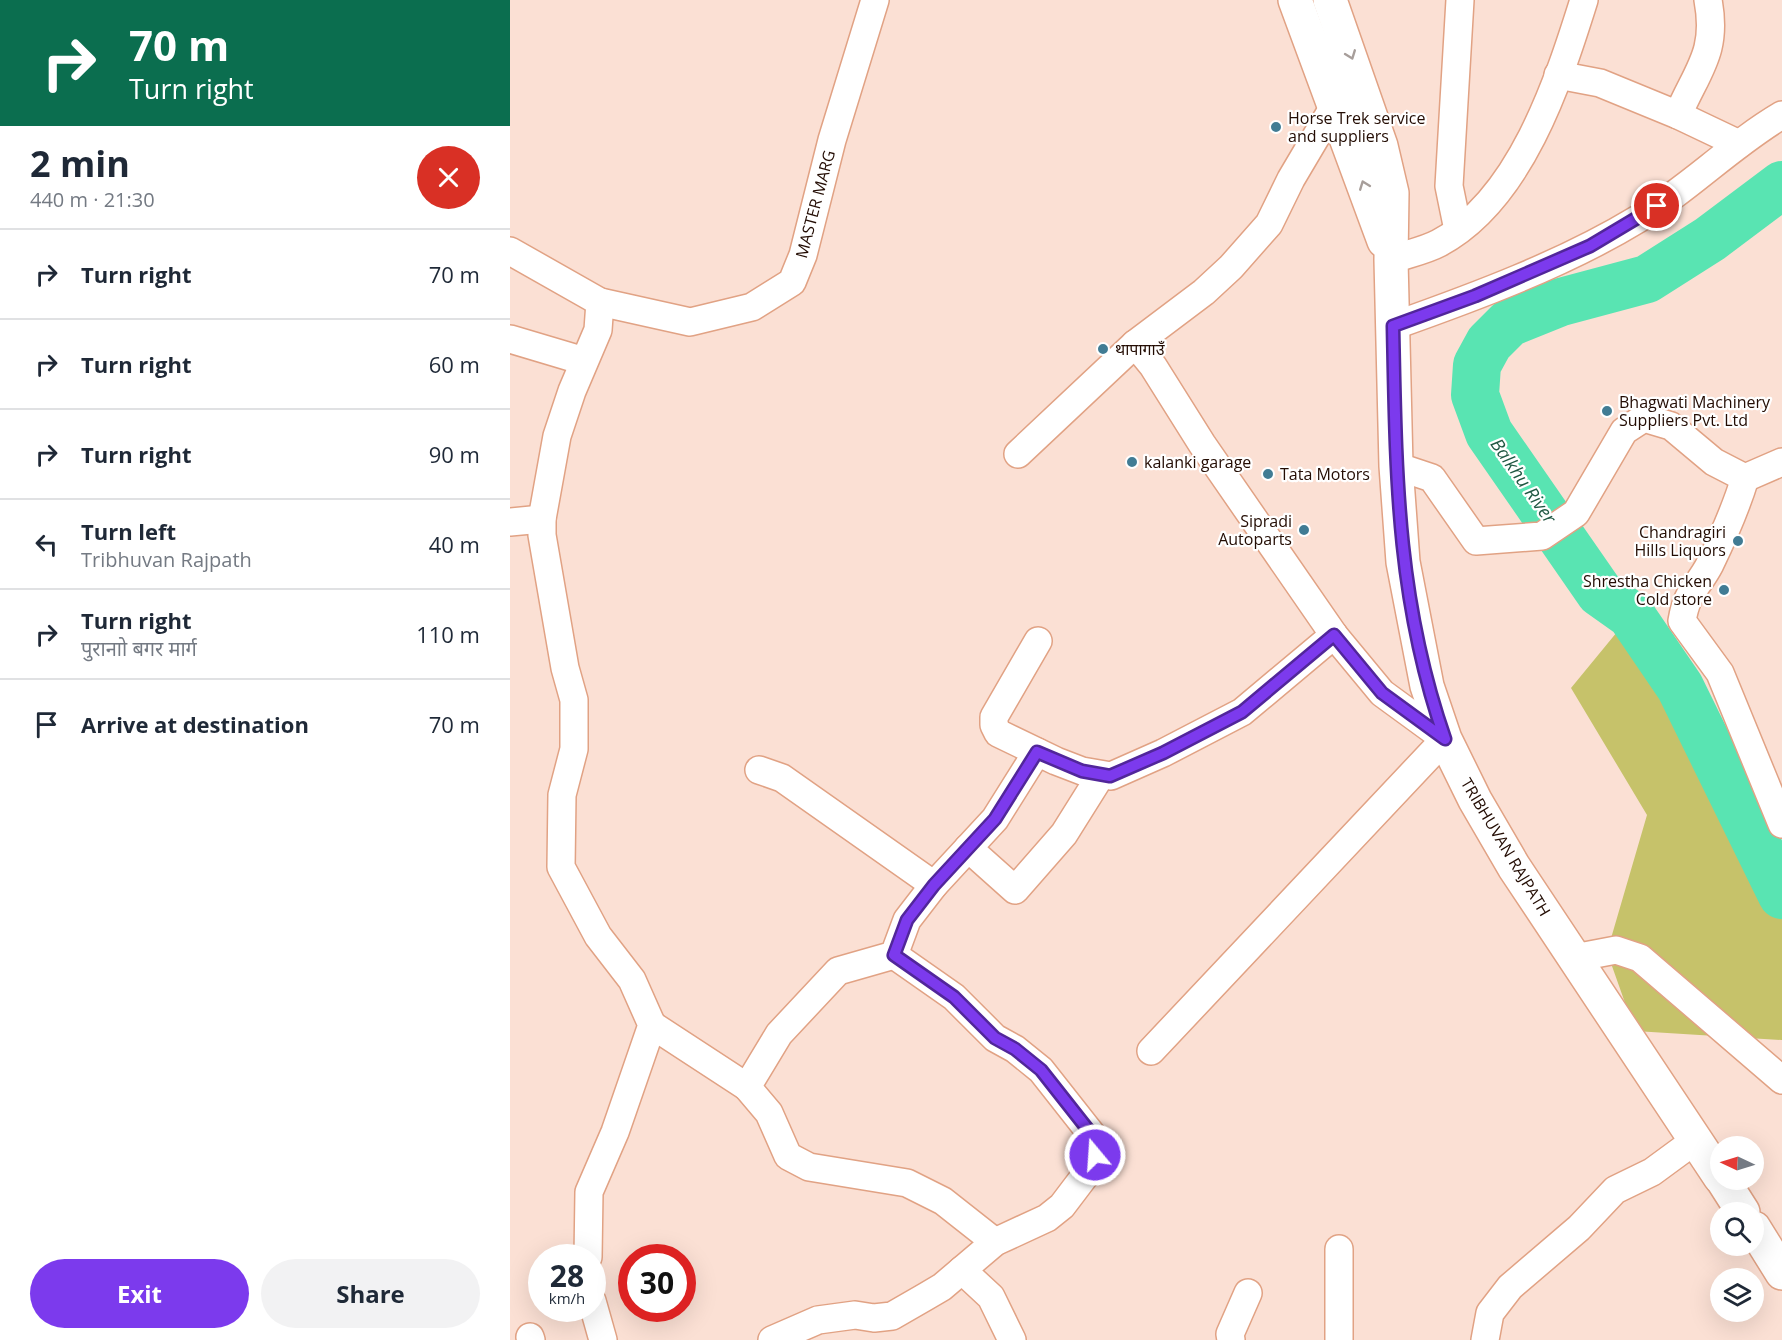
<!DOCTYPE html>
<meta charset="utf-8">
<style>
:root{--surface:#fff;--page:#f2f2f3;--text:#1f2937;--muted:#747a83;--line:#e0e1e3;--accent:#7c3aed}
body{margin:0;font-family:"Open Sans","Noto Sans Devanagari",sans-serif;background:var(--page);color:var(--text);height:100vh;display:flex;flex-direction:column;font-size:22px;white-space:nowrap}
*{box-sizing:border-box;margin:0}
p{font-size:20px;color:var(--muted)}
.icon{flex:none;width:33px;height:33px;fill:none;stroke:currentColor;stroke-width:2;stroke-linecap:round;stroke-linejoin:round}
.map{position:relative;flex:1;overflow:hidden}
.sheet{display:flex;flex-direction:column;background:var(--surface);width:510px}
.sheet>*{flex:none}
.top-card{background:#0b6e4f;color:#fff;overflow:hidden}
.needle{width:39px;rotate:274deg}
.buttons{position:absolute;left:1200px;top:1136px;display:grid;gap:12px}
.buttons a{display:grid;place-items:center;width:54px;height:54px;border-radius:50%;background:var(--surface);box-shadow:0 6px 24px #0002;font-size:30px}
.speed{position:absolute;left:18px;top:1244px;display:flex;gap:12px;font-size:30px;font-weight:700;text-align:center}
.speed>*{display:grid;place-content:center;width:78px;height:78px;border-radius:50%;background:var(--surface);box-shadow:0 6px 24px #0002;line-height:1}
.speed small{font-size:15px;font-weight:400}
.speed .limit{border:9px solid #d22;background:#fff;color:#111}
.pin{position:absolute;display:grid;place-items:center;width:51px;height:51px;color:#fff;margin:-26px;border:3px solid #fff;border-radius:50%;box-shadow:0 2px 6px #0007}
.me{position:absolute;width:66px;margin:-33px;rotate:342deg;stroke-linejoin:round;filter:drop-shadow(0 0 4px #0008)}
.turn{display:flex;align-items:center;gap:21px;height:126px;padding:0 30px;font-size:27px}
.turn .icon{width:78px;height:78px;stroke-width:2.5}
.turn b{display:block;font-size:42px;line-height:51px}
.round{display:grid;place-items:center;flex:none;width:63px;height:63px;border-radius:32px;background:var(--page)}
.overview{display:flex;align-items:center;justify-content:space-between;height:102px;padding:0 30px}
h1{font-size:36px;font-weight:700;line-height:45px}
.cta{display:flex;gap:12px;margin-top:auto;padding:12px 30px}
.cta a{flex:1;height:69px;border-radius:36px;background:var(--accent);color:#fff;font-size:24px;font-weight:700;line-height:69px;text-align:center}
.cta a+a{background:var(--page);color:var(--text)}
ul{padding:0;list-style:none}
li{display:flex;align-items:center;gap:18px;height:90px;padding:0 30px;border-top:2px solid var(--line)}
li div{flex:1}
li b{display:block;font-size:22px}
li em{font-style:normal}
main{display:flex;flex:1;min-height:0}
.map>svg:first-child{display:block}
.green{fill:#c6c26a}
.lines{fill:none;stroke-linecap:round;stroke-linejoin:round}
.river{stroke:#59e4b2;stroke-width:48}
.minor-casing{stroke:#e1a284;stroke-width:30}
.highway-casing{stroke:#e1a284;stroke-width:36}
.minor{stroke:#fff;stroke-width:27}
.highway{stroke:#fff;stroke-width:33}
.oneway{stroke:#a79e9a}
.route-casing{stroke:#51269a;stroke-width:15}
.route{stroke:#7c3aed;stroke-width:10}
.poi-dot{fill:#417c94;stroke:#fff;stroke-width:2}
.labels{text-anchor:middle;stroke-width:4.5;stroke-linejoin:round;paint-order:stroke}
.poi-label{font-size:16px;fill:#230c03;stroke:#fff;text-anchor:start}
.street-label{font-size:16px;fill:#230c03;stroke:#fff}
.water-label{font-size:18px;font-style:italic;fill:#205843;stroke:#fff}
</style>
<main>
<section class="sheet">
<div class="top-card">
<div class="turn"><svg class="icon" aria-label="right" viewBox="0 0 24 24"><path d="M7 20v-9h11M14 6l5 5-5 5"/></svg><div><b>70 m</b>Turn right</div></div>
</div>
<div class="overview"><div><h1>2 min</h1><p>440 m · 21:30</p></div><a class="round" style="background:#d93025;color:#fff"><svg class="icon" aria-label="close" viewBox="0 0 24 24"><path d="M6 6l12 12M18 6L6 18"/></svg></a></div>
<ul>
<li><svg class="icon" aria-label="right" viewBox="0 0 24 24"><path d="M7 20v-9h11M14 6l5 5-5 5"/></svg><div><b>Turn right</b></div><em>70 m</em></li>
<li><svg class="icon" aria-label="right" viewBox="0 0 24 24"><path d="M7 20v-9h11M14 6l5 5-5 5"/></svg><div><b>Turn right</b></div><em>60 m</em></li>
<li><svg class="icon" aria-label="right" viewBox="0 0 24 24"><path d="M7 20v-9h11M14 6l5 5-5 5"/></svg><div><b>Turn right</b></div><em>90 m</em></li>
<li><svg class="icon" aria-label="left" viewBox="0 0 24 24"><path d="M17 20v-9H6M10 6l-5 5 5 5"/></svg><div><b>Turn left</b><p>Tribhuvan Rajpath</p></div><em>40 m</em></li>
<li><svg class="icon" aria-label="right" viewBox="0 0 24 24"><path d="M7 20v-9h11M14 6l5 5-5 5"/></svg><div><b>Turn right</b><p>पुरानाो बगर मार्ग</p></div><em>110 m</em></li>
<li><svg class="icon" aria-label="arrive" viewBox="0 0 24 24"><path d="M6 21V4h12l-3 4 3 4H6"/></svg><div><b>Arrive at destination</b></div><em>70 m</em></li>
</ul>
<div class="cta"><a>Exit</a><a>Share</a></div>
</section>
<div class="map">
<svg width="1272" height="1340" viewBox="0 0 1272 1340">
<rect width="100%" height="100%" fill="#fbe0d4"/>
<path class="green" d="M1121 615 1228 856 1272 911V1040L1125 1031 1097 952 1137 815 1061 688Z"/>
<g class="lines">
<path class="river" d="M1272 185 1200 239 1137 279 1051 302 999 323 979 343 967 365 965 395 979 433 1090 593 1121 615 1170 687 1272 895"/>
<defs>
<g id="minor">
<path d="M1048 75 1090 83 1168 115 1229 144"/>
<path d="M1168 115C1187 70 1208 53 1198 0"/>
<path d="M948 230 939 186 950 0"/>
<path d="M0 251 90 302 180 322 242 307 282 282 293 255 322 140 365 0"/>
<path d="M881 260C896 254 914 251 929 243 1010 200 1048 83 1074 0"/>
<path d="M883 326C965 297 1054 264 1128 219 1179 189 1221 145 1272 115"/>
<path d="M0 339 74 361"/>
<path d="M508 454 625 344"/>
<path d="M886 466 922 478 966 541 1032 536 1066 513 1114 431 1134 418 1161 426 1204 462 1235 478 1272 462"/>
<path d="M1235 478C1226 508 1214 535 1200 564 1187 589 1177 590 1172 621L1210 673 1272 824"/>
<path d="M0 522 32 519"/>
<path d="M528 641 484 717V725L488 733 546 761 572 771 601 776 653 753 732 712 824 635"/>
<path d="M249 770 272 778 424 885"/>
<path d="M458 848 505 890 554 834 591 775"/>
<path d="M1064 958 1106 950 1130 958 1272 1080"/>
<path d="M142 1025 237 1087"/>
<path d="M641 1051 935 739 872 693 824 635 692 444 643 366 625 344 694 292 721 267 759 224 781 179 823 108"/>
<path d="M485 1242 433 1201 397 1183 299 1167 278 1156 259 1113 237 1087 269 1034 328 971 384 955 397 920 424 885 485 819 527 752"/>
<path d="M78 1257 79 1192 105 1132 142 1025 122 980 88 936 51 867 52 795 64 749V700L55 668 32 535V519L47 436 62 391 88 330 90 302"/>
<path d="M452 1270 481 1297 502 1340"/>
<path d="M82 1301 93 1340"/>
<path d="M20 1337 21 1340"/>
<path d="M262 1340 308 1320 345 1315 364 1318 382 1316 415 1297 432 1287 485 1242 537 1218 552 1206 574 1177 585 1155 583 1136 531 1070 505 1049 485 1038 444 997 384 955"/>
<path d="M721 1340 720 1334 738 1293"/>
<path d="M829 1340V1249"/>
<path d="M975 1340 980 1313 1000 1287 1069 1228 1105 1190 1142 1172 1187 1139"/>
</g>
<g id="highway">
<path d="M785 0 874 241"/>
<path d="M820 0 871 146 882 193 881 260 886 466 893 562 917 686 935 739 965 800 1004 867 1210 1177"/>
<path d="M1212 1179 1233 1212"/>
<path d="M1244 1228 1272 1273"/>
</g>
</defs>
<use href="#minor" class="minor-casing"/>
<use href="#highway" class="highway-casing"/>
<use href="#minor" class="minor"/>
<use href="#highway" class="highway"/>
</g>
<defs><path id="oneway-chevron" d="M-2-3.5L2.5 0L-2 3.5" fill="none" stroke-width="1.6" stroke-linecap="round" stroke-linejoin="round" transform="scale(1.5)"/></defs>
<g class="oneway">
<use href="#oneway-chevron" transform="translate(841 55) rotate(69)"/>
<use href="#oneway-chevron" transform="translate(854 185) rotate(-111)"/>
</g>
<g class="lines">
<defs>
<path id="route" d="M585 1155 583 1136 531 1070 505 1049 485 1038 444 997 384 955 397 920 424 885 485 819 527 752 572 771 600 776 653 753 732 712 824 635 872 693 935 739C886 599 886 471 883 326L965 296 1080 246 1147 206"/>
</defs>
<use href="#route" class="route-casing"/>
<use href="#route" class="route"/>
</g>
<g class="poi-dot">
<circle cx="766" cy="127" r="6"/>
<circle cx="593" cy="349" r="6"/>
<circle cx="1097" cy="411" r="6"/>
<circle cx="622" cy="462" r="6"/>
<circle cx="758" cy="474" r="6"/>
<circle cx="794" cy="530" r="6"/>
<circle cx="1228" cy="541" r="6"/>
<circle cx="1214" cy="590" r="6"/>
</g>
<g class="labels">
<g class="poi-label">
<text x="778" y="124">Horse Trek service<tspan x="778" dy="18">and suppliers</tspan></text>
<text x="605" y="355">थापागाउँ</text>
<text x="1109" y="408">Bhagwati Machinery<tspan x="1109" dy="18">Suppliers Pvt. Ltd</tspan></text>
<text x="634" y="468">kalanki garage</text>
<text x="770" y="480">Tata Motors</text>
<text x="782" y="527" text-anchor="end">Sipradi<tspan x="782" dy="18">Autoparts</tspan></text>
<text x="1216" y="538" text-anchor="end">Chandragiri<tspan x="1216" dy="18">Hills Liquors</tspan></text>
<text x="1202" y="587" text-anchor="end">Shrestha Chicken<tspan x="1202" dy="18">Cold store</tspan></text>
</g>
<g class="street-label">
<text transform="translate(305 204) rotate(-75)" y="6">MASTER MARG</text>
<text transform="translate(996 847) rotate(59)" y="6">TRIBHUVAN RAJPATH</text>
</g>
<g class="water-label">
<text transform="translate(1013 481) rotate(55)" y="6">Balkhu River</text>
</g>
</g>
</svg>
<div class="buttons">
<a><svg class="needle" viewBox="-14 -14 28 28"><path d="M0-13l5 13h-10z" fill="#e53935"/><path d="M0 13l5-13h-10z" fill="#747a83"/></svg></a>
<a><svg class="icon" aria-label="search" viewBox="0 0 24 24"><circle cx="10" cy="10" r="6"/><path d="M15 15l6 6"/></svg></a>
<a><svg class="icon" aria-label="layers" viewBox="0 0 24 24"><path d="M12 4l9 5-9 5-9-5zM3 14l9 5 9-5"/></svg></a>
</div>
<div class="speed"><div>28<small>km/h</small></div><div class="limit">30</div></div>
<div class="pin" style="left:1147px;top:206px;background:#d93025"><svg class="icon" aria-label="arrive" viewBox="0 0 24 24"><path d="M6 21V4h12l-3 4 3 4H6"/></svg></div>
<svg class="me" style="left:585px;top:1155px" viewBox="-20 -20 40 40"><circle r="17" fill="#7c3aed" stroke="#fff" stroke-width="3"/><path d="M0-11L8 9 0 5-8 9z" fill="#fff"/></svg>
</div>
</main>
